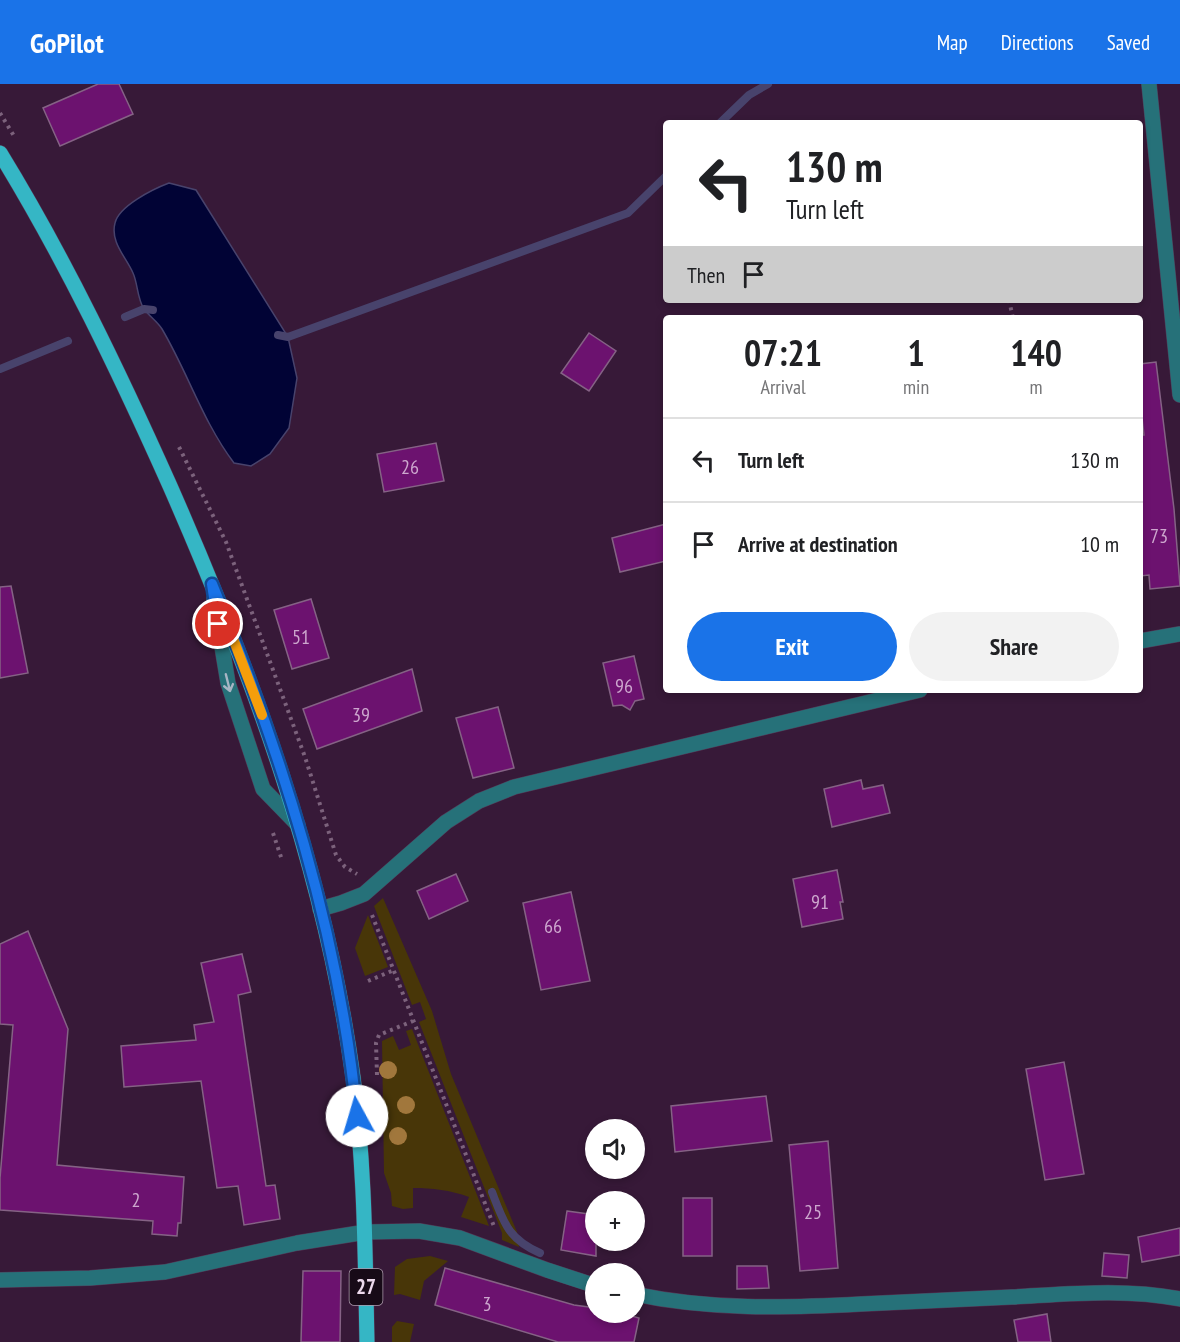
<!DOCTYPE html>
<meta charset="utf-8">
<style>
:root{--surface:#fff;--page:#f2f2f2;--text:#202124;--muted:#757577;--line:#e0e0e0;--accent:#1a73e8}
body{margin:0;font-family:"PT Sans Narrow",sans-serif;background:var(--page);color:var(--text);height:100vh;display:flex;flex-direction:column;font-size:22px;white-space:nowrap}
*{box-sizing:border-box;margin:0}
p{font-size:20px;color:var(--muted)}
.icon{flex:none;width:33px;height:33px;fill:none;stroke:currentColor;stroke-width:2;stroke-linecap:round;stroke-linejoin:round}
.map{position:relative;flex:1;overflow:hidden}
.details{position:absolute;left:663px;top:231px;width:480px;height:378px;display:flex;flex-direction:column;background:var(--surface);border-radius:6px;box-shadow:0 3px 9px #0003}
.details>*{flex:none}
.guide{position:absolute;left:663px;top:36px;width:480px;height:183px;border-radius:6px;box-shadow:0 3px 9px #0003;background:#fff;color:var(--text);overflow:hidden}
.controls{position:absolute;left:585px;top:1035px;display:grid;gap:12px}
.controls a{display:grid;place-items:center;width:60px;height:60px;border-radius:50%;background:var(--surface);box-shadow:0 3px 9px #0003;font-size:30px}
.pin{position:absolute;display:grid;place-items:center;width:51px;height:51px;color:#fff;margin:-26px;border:3px solid #fff;border-radius:50%;box-shadow:0 2px 6px #0007}
.me{position:absolute;width:66px;margin:-33px;rotate:354deg;stroke-linejoin:round;filter:drop-shadow(0 0 4px #0008)}
.turn{display:flex;align-items:center;gap:21px;height:126px;padding:0 24px;font-size:27px}
.turn .icon{width:78px;height:78px;stroke-width:2.5}
.turn b{display:block;font-size:42px;line-height:51px}
.then{display:flex;align-items:center;height:57px;padding:0 24px;background:#0003;gap:12px;font-size:22px}
.eta{display:flex;justify-content:space-evenly;align-items:center;height:102px;text-align:center}
.eta b{font-size:36px;font-weight:700;line-height:42px}
.action{display:flex;gap:12px;margin-top:auto;padding:12px 24px}
.action a{flex:1;height:69px;border-radius:36px;background:var(--accent);color:#fff;font-size:24px;font-weight:700;line-height:69px;text-align:center}
.action a+a{background:var(--page);color:var(--text)}
ul{padding:0;list-style:none}
li{display:flex;align-items:center;gap:18px;height:84px;padding:0 24px;border-top:2px solid var(--line)}
li div{flex:1}
li b{display:block;font-size:22px}
li em{font-style:normal}
header{display:flex;align-items:center;gap:36px;box-sizing:border-box;height:84px;padding:0 30px;background:var(--accent);color:#fff}
header strong{font-size:28px}
nav{display:flex;gap:33px;margin-inline-start:auto;font-size:21px}
.map>svg:first-child{display:block}
.green{fill:#483608}
.water{fill:#010335;stroke:#48436c;stroke-width:1.5}
.lines{fill:none;stroke-linecap:round;stroke-linejoin:round}
.stream{stroke:#48436c;stroke-width:8}
.building{fill:#6c126f;stroke:#856285;stroke-width:1.5}
.minor-casing{stroke:#543855;stroke-width:16}
.major-casing{stroke:#543855;stroke-width:16}
.path{stroke:#7c627c;stroke-width:4;stroke-dasharray:3 4.5;stroke-linecap:butt}
.minor{stroke:#267179;stroke-width:15}
.major{stroke:#35b6c5;stroke-width:15}
.tree{fill:#a1773c}
.oneway{stroke:#a7b5c4}
.route-casing{stroke:#114b97;stroke-width:15}
.route{stroke:#1a73e8;stroke-width:10}
.slow{stroke:#f59e0b;stroke-width:10}
.labels{text-anchor:middle;stroke-width:4.5;stroke-linejoin:round;paint-order:stroke}
.number-label{font-size:20px;fill:#cda7ce}
.shield{fill:#170a17;stroke:#ad9bad;stroke-width:1.5}
.shield-label{font-size:21px;font-weight:bold;fill:#edd9ed}
</style>
<header>
<strong>GoPilot</strong>
<nav><a>Map</a><a>Directions</a><a>Saved</a></nav>
</header>
<div class="map">
<svg width="1180" height="1258" viewBox="0 0 1180 1258">
<rect width="100%" height="100%" fill="#371938"/>
<g class="green">
<path d="M383 814 432 927 451 990 517 1148 519 1163 502 1156V1149L419 938 426 935 420 918 412 921 374 822Z"/>
<path d="M368 831 388 883 365 892 355 864Z"/>
<path d="M412 945 479 1116 489 1142 461 1133 469 1113C450 1106 432 1104 413 1104V1124L403 1125 392 1122 391 1109 384 1089 382 957 393 952 399 966 411 961 406 947Z"/>
<path d="M430 1172 448 1177 424 1197 420 1216 400 1210 394 1211 395 1183 407 1175Z"/>
<path d="M397 1237 414 1240 410 1258H392V1243Z"/>
</g>
<path class="water" d="M169 99 196 106 288 253 297 294 289 344 270 370 251 382 234 379C203 338 188 289 162 245 157 237 149 232 144 225 137 214 138 200 133 189 126 173 110 158 115 139 119 122 153 105 169 99Z"/>
<g class="lines">
<g class="stream">
<path d="M720 39 749 11 768 0"/>
<path d="M125 233 144 225 153 226"/>
<path d="M278 251 288 253 628 129 666 92"/>
<path d="M0 285 68 257"/>
<path d="M492 1108C504 1139 508 1155 540 1169"/>
</g>
</g>
<g class="building">
<path d="M98 0H119L133 30 60 62 43 24Z"/>
<path d="M589 249 616 267 589 307 561 289Z"/>
<path d="M1156 278 1174 425 1180 502 1150 505 1149 491 1140 492V351H1144L1140 317V280Z"/>
<path d="M436 359 444 397 384 408 377 370Z"/>
<path d="M666 440V477L620 488 612 454Z"/>
<path d="M11 502 28 589 0 594V503Z"/>
<path d="M311 515 329 574 292 585 274 526Z"/>
<path d="M634 572 644 615 635 617 630 626 622 621 613 622 603 579Z"/>
<path d="M412 585 422 627 317 665 303 625Z"/>
<path d="M498 623 514 684 473 694 456 634Z"/>
<path d="M861 696 863 705 883 701 890 729 832 743 824 705Z"/>
<path d="M837 786 843 818H840L843 835 802 843 793 795Z"/>
<path d="M456 790 468 817 429 835 417 807Z"/>
<path d="M571 808 590 897 541 906 523 819Z"/>
<path d="M28 847 68 945 57 1081 184 1093 181 1139H178L177 1152 152 1150 153 1137 0 1126V1094L13 941 0 940V860Z"/>
<path d="M242 870 251 908 238 911 266 1102 275 1101 280 1135 244 1141 238 1102 217 1104 201 997 124 1003 121 962 196 956 194 941 214 938 201 879Z"/>
<path d="M1064 978 1084 1090 1045 1096 1026 985Z"/>
<path d="M766 1012 772 1057 675 1068 671 1022Z"/>
<path d="M828 1057 838 1184 800 1187 789 1061Z"/>
<rect x="683" y="1114" width="29" height="58"/>
<path d="M567 1127 596 1131V1172L561 1166Z"/>
<path d="M1180 1144V1171L1142 1178 1138 1153Z"/>
<path d="M1104 1169 1129 1171 1127 1194 1102 1192Z"/>
<path d="M737 1182H767L769 1204 737 1205Z"/>
<path d="M445 1184 574 1221 596 1224V1228H617L639 1234 634 1258H558L435 1221Z"/>
<path d="M303 1187H341L340 1258H301Z"/>
<path d="M1047 1230 1051 1258H1018L1014 1236Z"/>
</g>
<g class="lines">
<defs>
<g id="minor">
<path d="M1149 0 1180 311"/>
<path d="M214 515 228 599 263 705 298 741"/>
<path d="M1140 557 1180 550"/>
<path d="M320 825 341 819 364 810 446 738 479 717 514 703 920 606"/>
<path d="M0 1196 90 1194 165 1188 297 1159 366 1148 419 1147 460 1154 547 1186 596 1202"/>
<path d="M634 1210C710 1226 785 1224 861 1220 912 1218 962 1215 1012 1213 1068 1210 1124 1204 1180 1215"/>
</g>
<path id="major" d="M0 69C65 175 119 288 170 402 253 591 325 787 353 993 365 1081 365 1169 367 1258"/>
</defs>
<use href="#minor" class="minor-casing"/>
<use href="#major" class="major-casing"/>
<g class="path">
<path d="M0 29 14 52"/>
<path d="M1009 216 1013 234"/>
<path d="M179 363 226 458 305 673 336 771 345 783 357 790"/>
<path d="M273 749 282 776"/>
<path d="M372 831 495 1145"/>
<path d="M368 897 394 886"/>
<path d="M377 991 376 959 379 951 413 937"/>
</g>
<use href="#minor" class="minor"/>
<use href="#major" class="major"/>
</g>
<g class="tree">
<circle cx="388" cy="986" r="9"/>
<circle cx="406" cy="1021" r="9"/>
<circle cx="398" cy="1052" r="9"/>
</g>
<defs><path id="oneway-shaft" d="M-6 0H5M1.5-3L5.5 0L1.5 3" fill="none" stroke-width="1.6" stroke-linecap="round" stroke-linejoin="round" transform="scale(1.5)"/></defs>
<use class="oneway" href="#oneway-shaft" transform="translate(228 599) rotate(76)"/>
<g class="lines">
<defs>
<path id="route" d="M218 540 212 500C282 670 339 848 357 1032"/>
</defs>
<use href="#route" class="route-casing"/>
<use href="#route" class="route"/>
<path class="slow" d="M220 520 262 631"/>
</g>
<g class="labels">
<g class="number-label">
<text x="410" y="390">26</text>
<text x="1159" y="459">73</text>
<text x="301" y="560">51</text>
<text x="624" y="609">96</text>
<text x="361" y="638">39</text>
<text x="820" y="825">91</text>
<text x="553" y="849">66</text>
<text x="136" y="1123">2</text>
<text x="813" y="1135">25</text>
<text x="487" y="1227">3</text>
</g>
<rect class="shield" x="349.5" y="1185" width="33" height="36" rx="4.5"/>
<g class="shield-label">
<text x="366" y="1210">27</text>
</g>
</g>
</svg>
<div class="controls">
<a><svg class="icon" aria-label="sound" viewBox="0 0 24 24"><path d="M4 9h4l5-4v14l-5-4H4zM17 9q2 3 0 6"/></svg></a>
<a>+</a>
<a>−</a>
</div>
<div class="pin" style="left:218px;top:540px;background:#d93025"><svg class="icon" aria-label="arrive" viewBox="0 0 24 24"><path d="M6 21V4h12l-3 4 3 4H6"/></svg></div>
<svg class="me" style="left:357px;top:1032px" viewBox="-20 -20 40 40"><circle r="19" fill="#fff"/><path d="M0-13L10 11 0 6-10 11z" fill="#1a73e8"/></svg>
<div class="guide">
<div class="turn"><svg class="icon" aria-label="left" viewBox="0 0 24 24"><path d="M17 20v-9H6M10 6l-5 5 5 5"/></svg><div><b>130 m</b>Turn left</div></div>
<div class="then">Then<svg class="icon" aria-label="arrive" viewBox="0 0 24 24"><path d="M6 21V4h12l-3 4 3 4H6"/></svg></div>
</div>
<section class="details">
<div class="eta">
<div><b>07:21</b><p>Arrival</p></div>
<div><b>1</b><p>min</p></div>
<div><b>140</b><p>m</p></div>
</div>
<ul>
<li><svg class="icon" aria-label="left" viewBox="0 0 24 24"><path d="M17 20v-9H6M10 6l-5 5 5 5"/></svg><div><b>Turn left</b></div><em>130 m</em></li>
<li><svg class="icon" aria-label="arrive" viewBox="0 0 24 24"><path d="M6 21V4h12l-3 4 3 4H6"/></svg><div><b>Arrive at destination</b></div><em>10 m</em></li>
</ul>
<div class="action"><a>Exit</a><a>Share</a></div>
</section>
</div>
